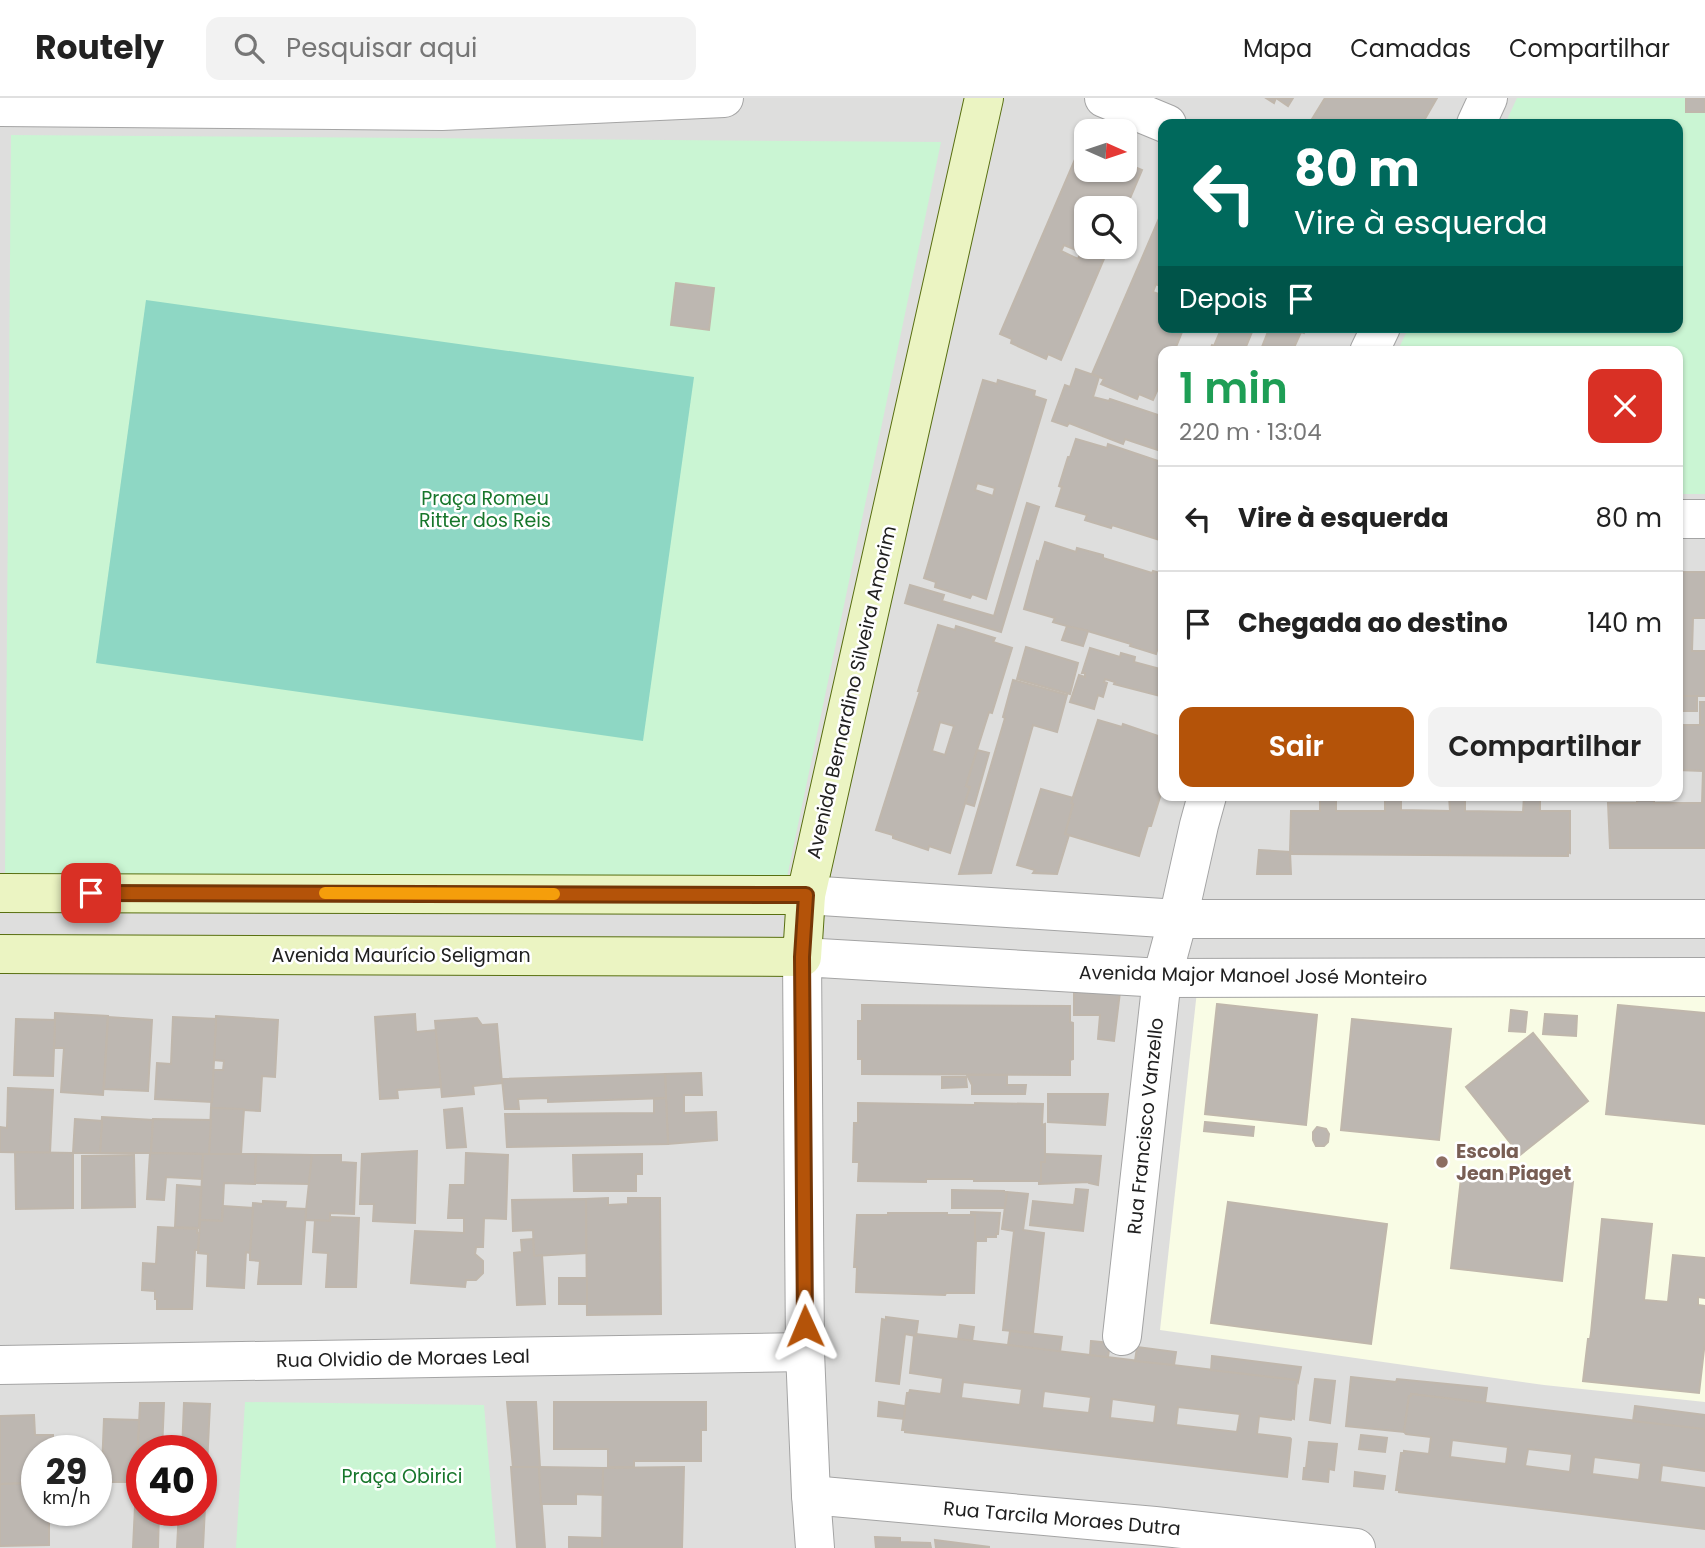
<!DOCTYPE html>
<html lang="pt">
<meta charset="utf-8">
<style>
:root{--surface:#fff;--page:#f2f2f2;--text:#222;--muted:#767676;--line:#e0e0e0;--accent:#b45309}
body{margin:0;font-family:Poppins,sans-serif;background:var(--page);color:var(--text);height:100vh;display:flex;flex-direction:column;font-size:26px;white-space:nowrap}
*{box-sizing:border-box;margin:0}
p{font-size:23px;color:var(--muted)}
.icon{flex:none;width:38px;height:38px;fill:none;stroke:currentColor;stroke-width:2;stroke-linecap:round;stroke-linejoin:round}
.map{position:relative;flex:1;overflow:hidden}
.panel{position:absolute;left:1158px;top:248px;width:525px;height:455px;display:flex;flex-direction:column;background:var(--surface);border-radius:14px;box-shadow:0 2px 5px #0004}
.panel>*{flex:none}
.hud{position:absolute;left:1158px;top:21px;width:525px;height:214px;border-radius:14px;box-shadow:0 2px 5px #0004;background:#00695c;color:#fff;overflow:hidden}
.needle{width:46px;rotate:93deg}
.buttons{position:absolute;left:1074px;top:21px;display:grid;gap:14px}
.buttons a{display:grid;place-items:center;width:63px;height:63px;border-radius:14px;background:var(--surface);box-shadow:0 2px 5px #0004;font-size:35px}
.speed{position:absolute;left:21px;top:1337px;display:flex;gap:14px;font-size:35px;font-weight:700;text-align:center}
.speed>*{display:grid;place-content:center;width:91px;height:91px;border-radius:50%;background:var(--surface);box-shadow:0 2px 5px #0004;line-height:1}
.speed small{font-size:18px;font-weight:400}
.speed .limit{border:10px solid #d22;background:#fff;color:#111}
.pin{position:absolute;display:grid;place-items:center;width:60px;height:60px;color:#fff;margin:-30px;border-radius:14px;box-shadow:0 4px 10px #0006}
.me{position:absolute;width:77px;margin:-38px;rotate:359deg;stroke-linejoin:round;filter:drop-shadow(0 0 5px #0008)}
.turn{display:flex;align-items:center;gap:24px;height:147px;padding:0 21px;font-size:32px}
.turn .icon{width:91px;height:91px;stroke-width:2.5}
.turn b{display:block;font-size:49px;line-height:60px}
.then{display:flex;align-items:center;height:66px;padding:0 21px;background:#0003;gap:14px;font-size:26px}
.round{display:grid;place-items:center;flex:none;width:74px;height:74px;border-radius:14px;background:var(--page)}
.head{display:flex;align-items:center;justify-content:space-between;height:119px;padding:0 21px}
h1{font-size:42px;font-weight:600;line-height:52px;color:#1e9e55}
.cta{display:flex;gap:14px;margin-top:auto;padding:14px 21px}
.cta a{flex:1;height:80px;border-radius:14px;background:var(--accent);color:#fff;font-size:28px;font-weight:600;line-height:80px;text-align:center}
.cta a+a{background:var(--page);color:var(--text)}
ul{padding:0;list-style:none}
li{display:flex;align-items:center;gap:21px;height:105px;padding:0 21px;border-top:2px solid var(--line)}
li div{flex:1}
li b{display:block;font-size:26px}
li em{font-style:normal}
header{display:flex;align-items:center;gap:42px;box-sizing:border-box;height:98px;padding:0 35px;background:var(--surface);border-bottom:2px solid var(--line)}
header strong{font-size:33px}
nav{display:flex;gap:38px;margin-inline-start:auto;font-size:24px}
.search{width:490px;height:63px;background:var(--page);display:flex;align-items:center;gap:18px;box-sizing:border-box;padding:0 24px;border-radius:14px;color:var(--muted);font-size:26px}
.map>svg:first-child{display:block}
.residential{fill:#dededd;fill-rule:evenodd}
.education{fill:#f9fce5}
.park{fill:#caf5d3}
.pitch{fill:#8ed7c4}
.building{fill:#bdb7b1;stroke:#c0b7ac;stroke-width:2;fill-rule:evenodd}
.lines{fill:none;stroke-linecap:round;stroke-linejoin:round}
.minor-casing{stroke:#a4a4a4;stroke-width:40}
.tertiary-casing{stroke:#a4a4a4;stroke-width:40}
.secondary-casing{stroke:#586f10;stroke-width:40}
.minor{stroke:#fff;stroke-width:38}
.tertiary{stroke:#fff;stroke-width:38}
.secondary{stroke:#ebf4c2;stroke-width:38}
.route-casing{stroke:#753606;stroke-width:18}
.route{stroke:#b45309;stroke-width:12}
.slow{stroke:#f59e0b;stroke-width:12}
.education-dot{fill:#8d6e63;stroke:#fff;stroke-width:2.5}
.labels{text-anchor:middle;stroke-width:5;stroke-linejoin:round;paint-order:stroke}
.park-label{font-size:19px;fill:#17762b;stroke:#fff}
.street-label{font-size:19px;fill:#202020;stroke:#fff}
.education-label{font-size:19px;font-weight:bold;fill:#785e54;stroke:#fff;text-anchor:start}
</style>
<header>
<strong>Routely</strong>
<div class="search"><svg class="icon" aria-label="search" viewBox="0 0 24 24"><circle cx="10" cy="10" r="6"/><path d="M15 15l6 6"/></svg>Pesquisar aqui</div>
<nav><a>Mapa</a><a>Camadas</a><a>Compartilhar</a></nav>
</header>
<div class="map">
<svg width="1705" height="1450" viewBox="0 0 1705 1450">
<rect width="100%" height="100%" fill="#f0eee8"/>
<path class="residential" d="M0 0H1705V1450H0ZM1164 26H1678V229H1164ZM1087 33H1125V72H1087ZM1087 110H1125V149H1087ZM1164 254H1678V698H1164ZM37 1353H96V1412H37ZM142 1353H201V1412H142Z"/>
<path class="education" d="M1197 893H1705V1304L1544 1287 1160 1232Z"/>
<g class="park">
<path d="M1517 0H1705V396H1678V254H1397L1409 229H1678V26H1505Z"/>
<path d="M11 37 941 44 786 784 5 778Z"/>
<path d="M245 1304 484 1307 496 1450H236Z"/>
</g>
<path class="pitch" d="M146 202 694 279 643 643 96 565Z"/>
<g class="building">
<path d="M1266 0H1293L1288 8 1276 0 1274 5Z"/>
<path d="M1325 0H1437L1422 26H1309Z"/>
<rect x="1686" y="0" width="19" height="14"/>
<path d="M1082 45 1087 47V72H1125V60L1132 63 1130 67 1142 72 1125 112V110H1087V149H1109L1061 262 1048 256 1046 261 1011 245 1012 241 1000 236ZM1064 147 1081 154 1078 161 1061 153Z"/>
<path d="M1164 109V190L1156 186 1153 194 1164 198V229H1184L1174 254H1164V277L1153 302 1139 296 1137 301 1101 286 1104 281 1092 276Z"/>
<path d="M676 185 714 190 709 232 671 227Z"/>
<path d="M1222 229H1254L1245 251 1251 254H1209L1212 247 1214 248Z"/>
<path d="M1265 229H1306L1304 235 1301 234 1292 254H1260L1269 231Z"/>
<path d="M1076 271 1099 279 1093 299 1109 303 1110 301 1164 319V354L1125 341 1123 346 1069 325 1067 328 1052 323 1065 287 1070 289Z"/>
<path d="M983 282 997 286 998 282 1035 293 1034 298 1046 302 986 501 972 496 970 500 935 489 936 484 924 480ZM977 385 995 390 993 398 975 392Z"/>
<path d="M1076 341 1107 350 1108 346 1164 365V446L1162 445 1163 443 1112 427 1111 430 1085 422 1087 417 1056 408 1062 389 1059 388 1068 359H1070Z"/>
<path d="M1027 405 1039 409 1001 534 905 505 910 487 944 497 942 503 994 518Z"/>
<path d="M1045 444 1076 454 1077 450 1103 457V460L1152 475 1153 473 1164 476V554L1157 552 1156 556 1130 548 1131 546 1081 531 1080 532 1067 528 1053 524 1055 520 1024 511 1037 463 1039 464Z"/>
<path d="M1678 474H1705V520H1693L1692 553H1705V598H1678Z"/>
<path d="M938 527 955 532 956 528 995 540 993 544 1012 550 992 615 989 614 977 652 966 688 970 689 950 755 929 748 928 752 893 740V737L876 732 920 593H918ZM940 624 954 628 945 657 932 653Z"/>
<path d="M1067 528 1088 533 1083 548 1062 542Z"/>
<path d="M1026 549 1078 565 1070 596 1017 581Z"/>
<path d="M1090 550 1120 559 1121 555 1135 559 1134 564 1164 572V599L1114 586 1115 584 1105 581 1104 584 1107 585 1103 599 1098 597 1094 611 1070 604 1079 577 1085 579V575H1082Z"/>
<path d="M1013 582 1067 597 1057 634 1033 627 991 775 959 776 1005 620 1003 619Z"/>
<rect x="1678" y="598" width="19" height="15"/>
<rect x="1700" y="604" width="5" height="23"/>
<path d="M1098 622 1122 629 1123 626 1164 640V686L1151 728H1148L1139 758 1065 736 1073 706 1071 705Z"/>
<path d="M1678 627H1705V750H1610L1608 705H1637V698H1654V705H1702L1703 673 1678 672Z"/>
<path d="M977 652 989 655 974 708 965 705 970 689 966 688Z"/>
<path d="M1041 691 1073 700 1071 705 1073 706 1065 736 1069 737 1057 776 1033 775 1035 772 1017 767Z"/>
<path d="M1320 698H1336V713H1385V698H1401V712L1450 713 1449 698H1465V713L1523 714 1524 698H1540V713H1570V755L1568 754V758L1292 756V754H1290L1291 713H1320Z"/>
<path d="M1259 752 1290 754 1291 776H1257Z"/>
<path d="M1074 891 1120 894 1114 943 1098 941 1100 917H1074Z"/>
<path d="M1217 906 1317 917 1306 1027 1205 1016Z"/>
<path d="M862 907 1070 908V924L1073 925V961L1070 962V977L862 976V961H858V923H862Z"/>
<path d="M1618 907 1705 915V1026L1606 1016Z"/>
<path d="M1511 912 1527 914 1525 934 1509 933Z"/>
<path d="M55 915 108 918 103 997 61 994 64 950H54Z"/>
<path d="M415 916 416 934 436 932 441 989 397 992 398 1000 380 1001 375 919Z"/>
<path d="M1545 916 1577 918 1576 938 1543 936Z"/>
<path d="M216 918 278 922 275 979 262 978 260 1013 211 1010 213 972H223L224 963 214 962Z"/>
<path d="M108 919 152 922 148 993 104 991Z"/>
<path d="M173 919 216 921 212 1004 155 1001 157 965 171 966Z"/>
<path d="M477 920 482 927 497 926 502 985 473 988 474 996 442 999 435 923Z"/>
<path d="M16 921 55 922 53 978 14 977Z"/>
<path d="M1352 921 1451 931 1439 1042 1341 1032Z"/>
<path d="M1533 935 1588 1003 1520 1057 1466 989Z"/>
<path d="M701 975 702 997H684V1015L716 1014 717 1042 668 1046 665 976Z"/>
<path d="M665 976 666 1000 548 1004V1000L518 1001 519 1011H505L502 981Z"/>
<path d="M967 977H1007V987H1026L1025 996H972V987Z"/>
<path d="M942 979H966L967 989 942 990Z"/>
<path d="M8 990 53 992 50 1055 0 1054V1029L7 1030Z"/>
<path d="M1048 996H1108L1105 1027 1048 1024Z"/>
<path d="M666 1000 668 1046 507 1049 505 1016 654 1015V1001Z"/>
<path d="M858 1005 975 1007V1005L1043 1006 1042 1027 1045 1026V1064H1041V1083H974V1081H926V1084L858 1083 859 1064H853L854 1025H858Z"/>
<path d="M211 1010 244 1011 241 1056H209Z"/>
<path d="M462 1010 466 1049 447 1050 444 1012Z"/>
<path d="M102 1019 153 1022 151 1055H100Z"/>
<path d="M75 1021 102 1023 100 1055H73Z"/>
<path d="M153 1021 211 1022 209 1056 151 1055Z"/>
<path d="M1205 1024 1254 1029 1253 1038 1204 1033Z"/>
<path d="M1317 1029 1326 1031 1329 1036 1328 1044 1324 1048H1316L1313 1042V1034Z"/>
<path d="M417 1053 415 1125 373 1123 374 1106H360L362 1056Z"/>
<path d="M15 1054 73 1055V1110L16 1111Z"/>
<path d="M150 1055 203 1056 202 1081 166 1079 164 1102 147 1101Z"/>
<path d="M466 1055 508 1057 506 1121 484 1120 483 1149H476L475 1156 483 1163V1175L476 1182H466L465 1189 411 1185 415 1133 464 1135V1120H448L450 1087H465Z"/>
<path d="M203 1056H256L255 1086 224 1085 222 1123 200 1122Z"/>
<path d="M256 1056 312 1057 309 1086 255 1085Z"/>
<path d="M642 1056V1076H636V1093H574L573 1057Z"/>
<path d="M1045 1056 1101 1058 1098 1087 1089 1085V1084L1039 1086V1083H1041V1064H1045Z"/>
<path d="M134 1057 135 1109 82 1110V1058Z"/>
<path d="M312 1057H341V1064L356 1065 354 1116 330 1115V1123L305 1122Z"/>
<path d="M1462 1071 1573 1084 1562 1183 1451 1170Z"/>
<path d="M177 1087 201 1089 199 1130 175 1129Z"/>
<path d="M1076 1091 1088 1092 1083 1133 1030 1127 1033 1103 1074 1107Z"/>
<path d="M952 1092 1004 1093V1094H1007L1005 1110H952Z"/>
<path d="M1007 1094 1028 1096 1023 1132 1044 1135 1033 1235 1003 1232 1014 1133 1002 1131Z"/>
<path d="M608 1100V1107L628 1106V1100H660L661 1216 587 1217 586 1101Z"/>
<path d="M586 1101V1155L534 1158 533 1132 513 1133 512 1102Z"/>
<path d="M263 1103 286 1104 285 1110 306 1111 301 1186H258L260 1163 250 1162V1155L253 1105 263 1106Z"/>
<path d="M1228 1104 1387 1126 1371 1246 1211 1225Z"/>
<path d="M223 1108 253 1110 250 1155 246 1154 244 1190 207 1188 208 1156 198 1155 200 1122 222 1123Z"/>
<path d="M971 1114 1000 1115 998 1136H996V1139H986V1143H975V1117H971Z"/>
<path d="M888 1115H947V1117H975V1143H976L974 1195H946L945 1197 856 1194 857 1169H854L857 1117H888Z"/>
<path d="M330 1119 359 1120 356 1189H326L328 1155 313 1154 315 1122 330 1123Z"/>
<path d="M1602 1121 1652 1126 1644 1202 1668 1204 1673 1157 1705 1160V1200L1698 1199V1207L1705 1208V1243L1699 1295 1583 1283 1588 1241H1590L1591 1235Z"/>
<path d="M158 1129 197 1131V1135H199L198 1152H195L192 1211H157V1201H155V1193L142 1192 143 1165 156 1166Z"/>
<path d="M533 1141 534 1158 542 1157 545 1206 517 1207 514 1155 522 1154 521 1142Z"/>
<rect x="559" y="1180" width="28" height="26"/>
<path d="M886 1219 918 1223 916 1238 905 1236 899 1286 876 1283 882 1221 886 1222Z"/>
<path d="M960 1227 974 1229 972 1243 958 1241Z"/>
<path d="M1010 1233 1062 1239 1060 1254 1008 1247Z"/>
<path d="M916 1236 1297 1282 1294 1321 1292 1320 1291 1322 1259 1318 1257 1336 1290 1340 1291 1341 1287 1379 905 1334V1332H902L907 1295H909L910 1292 941 1296 943 1280 910 1275 914 1238H916ZM963 1284 1022 1291 1020 1307 961 1300ZM1044 1293 1091 1299 1089 1315 1042 1310ZM1112 1301 1156 1307 1154 1325 1110 1320ZM1178 1309 1240 1316 1237 1334 1176 1327Z"/>
<path d="M1091 1243 1110 1245 1108 1259 1090 1257Z"/>
<path d="M1137 1249 1176 1254 1174 1267 1135 1263Z"/>
<path d="M1212 1258 1301 1269 1298 1284 1297 1282 1211 1272Z"/>
<path d="M1351 1279 1396 1284 1397 1281 1487 1290 1485 1305 1411 1296V1298H1409L1404 1334 1346 1328Z"/>
<path d="M1315 1281 1335 1283 1330 1325 1310 1322Z"/>
<path d="M1411 1296 1705 1331V1373L1662 1367 1660 1384 1705 1390V1431L1399 1394V1392H1396L1401 1355H1404V1353L1429 1356 1431 1339 1406 1336 1404 1334 1409 1298H1411ZM1452 1342 1508 1349 1506 1366 1450 1359ZM1528 1351 1572 1356 1570 1374 1525 1368ZM1594 1359 1641 1365 1639 1382 1592 1376Z"/>
<path d="M507 1304H536L540 1369 513 1370Z"/>
<path d="M554 1304H706V1332H701V1363H634V1369H608V1351H554Z"/>
<path d="M879 1304 905 1308 904 1321 878 1318Z"/>
<path d="M140 1305H164L162 1353H142V1412H159L158 1450H133Z"/>
<path d="M184 1305 210 1306 203 1450H177L179 1412H201V1353H182Z"/>
<path d="M1635 1308 1705 1317V1331L1633 1323Z"/>
<path d="M34 1317 35 1337H53V1353H37V1385L0 1386V1318Z"/>
<path d="M104 1321 139 1322 136 1384H96V1370H102Z"/>
<path d="M1361 1337 1387 1340 1385 1354 1359 1351Z"/>
<path d="M1309 1344 1337 1346 1334 1372 1329 1371 1328 1384 1303 1381 1304 1370H1306Z"/>
<path d="M511 1369H539L545 1450H517Z"/>
<path d="M539 1369 603 1370V1397L576 1396V1406H541Z"/>
<path d="M684 1369 682 1450H602L603 1370Z"/>
<path d="M1355 1374 1385 1378 1383 1391 1354 1388Z"/>
<path d="M37 1385V1412H49V1447L0 1448V1386Z"/>
<path d="M60 1412H81V1418L61 1419Z"/>
<path d="M569 1439 602 1440V1450H569Z"/>
<path d="M875 1439 900 1440V1444L930 1445 931 1450H876Z"/>
<path d="M935 1442 989 1449V1450H936Z"/>
</g>
<g class="lines">
<defs>
<g id="minor">
<path d="M1104 0 1167 26"/>
<path d="M1476 26 1488 0"/>
<path d="M1369 254 1381 229"/>
<path d="M1678 421H1705"/>
<path d="M1122 1238 1162 880 1178 821 1199 727 1207 698"/>
<path d="M0 1267 805 1254"/>
</g>
<g id="tertiary">
<path d="M0 9 442 13 724 0"/>
<path d="M806 797 1178 821H1705"/>
<path d="M811 1397 1155 1428 1356 1450"/>
<path d="M815 1450 811 1397 805 1254 802 859 1162 880 1705 879"/>
</g>
<g id="secondary">
<path d="M0 795 806 797"/>
<path d="M0 856 802 859 806 797 984 0"/>
</g>
</defs>
<use href="#minor" class="minor-casing"/>
<use href="#tertiary" class="tertiary-casing"/>
<use href="#secondary" class="secondary-casing"/>
<use href="#minor" class="minor"/>
<use href="#tertiary" class="tertiary"/>
<use href="#secondary" class="secondary"/>
</g>
<g class="lines">
<defs>
<path id="route" d="M91 795 806 797 802 859 805 1228"/>
</defs>
<use href="#route" class="route-casing"/>
<use href="#route" class="route"/>
<path class="slow" d="M325 795 554 796"/>
</g>
<circle class="education-dot" cx="1442" cy="1064" r="7"/>
<g class="labels">
<g class="park-label">
<text x="485" y="407">Praça Romeu<tspan x="485" dy="22">Ritter dos Reis</tspan></text>
<text x="402" y="1385">Praça Obirici</text>
</g>
<g class="street-label">
<text transform="translate(851 594) rotate(-77)" y="7">Avenida Bernardino Silveira Amorim</text>
<text x="401" y="864">Avenida Maurício Seligman</text>
<text transform="translate(1253 877) rotate(1)" y="7">Avenida Major Manoel José Monteiro</text>
<text transform="translate(1145 1028) rotate(-84)" y="7">Rua Francisco Vanzello</text>
<text transform="translate(403 1260) rotate(-1)" y="7">Rua Olvidio de Moraes Leal</text>
<text transform="translate(1062 1420) rotate(5)" y="7">Rua Tarcila Moraes Dutra</text>
</g>
<g class="education-label">
<text x="1456" y="1060">Escola<tspan x="1456" dy="22">Jean Piaget</tspan></text>
</g>
</g>
</svg>
<div class="buttons">
<a><svg class="needle" viewBox="-14 -14 28 28"><path d="M0-13l5 13h-10z" fill="#e53935"/><path d="M0 13l5-13h-10z" fill="#767676"/></svg></a>
<a><svg class="icon" aria-label="search" viewBox="0 0 24 24"><circle cx="10" cy="10" r="6"/><path d="M15 15l6 6"/></svg></a>
</div>
<div class="speed"><div>29<small>km/h</small></div><div class="limit">40</div></div>
<div class="pin" style="left:91px;top:795px;background:#d93025"><svg class="icon" aria-label="arrive" viewBox="0 0 24 24"><path d="M6 21V4h12l-3 4 3 4H6"/></svg></div>
<svg class="me" style="left:805px;top:1228px" viewBox="-20 -20 40 40"><path d="M0-17L14 15 0 8-14 15z" fill="#b45309" stroke="#fff" stroke-width="4"/></svg>
<div class="hud">
<div class="turn"><svg class="icon" aria-label="left" viewBox="0 0 24 24"><path d="M17 20v-9H6M10 6l-5 5 5 5"/></svg><div><b>80 m</b>Vire à esquerda</div></div>
<div class="then">Depois<svg class="icon" aria-label="arrive" viewBox="0 0 24 24"><path d="M6 21V4h12l-3 4 3 4H6"/></svg></div>
</div>
<section class="panel">
<div class="head"><div><h1>1 min</h1><p>220 m · 13:04</p></div><a class="round" style="background:#d93025;color:#fff"><svg class="icon" aria-label="close" viewBox="0 0 24 24"><path d="M6 6l12 12M18 6L6 18"/></svg></a></div>
<ul>
<li><svg class="icon" aria-label="left" viewBox="0 0 24 24"><path d="M17 20v-9H6M10 6l-5 5 5 5"/></svg><div><b>Vire à esquerda</b></div><em>80 m</em></li>
<li><svg class="icon" aria-label="arrive" viewBox="0 0 24 24"><path d="M6 21V4h12l-3 4 3 4H6"/></svg><div><b>Chegada ao destino</b></div><em>140 m</em></li>
</ul>
<div class="cta"><a>Sair</a><a>Compartilhar</a></div>
</section>
</div>
